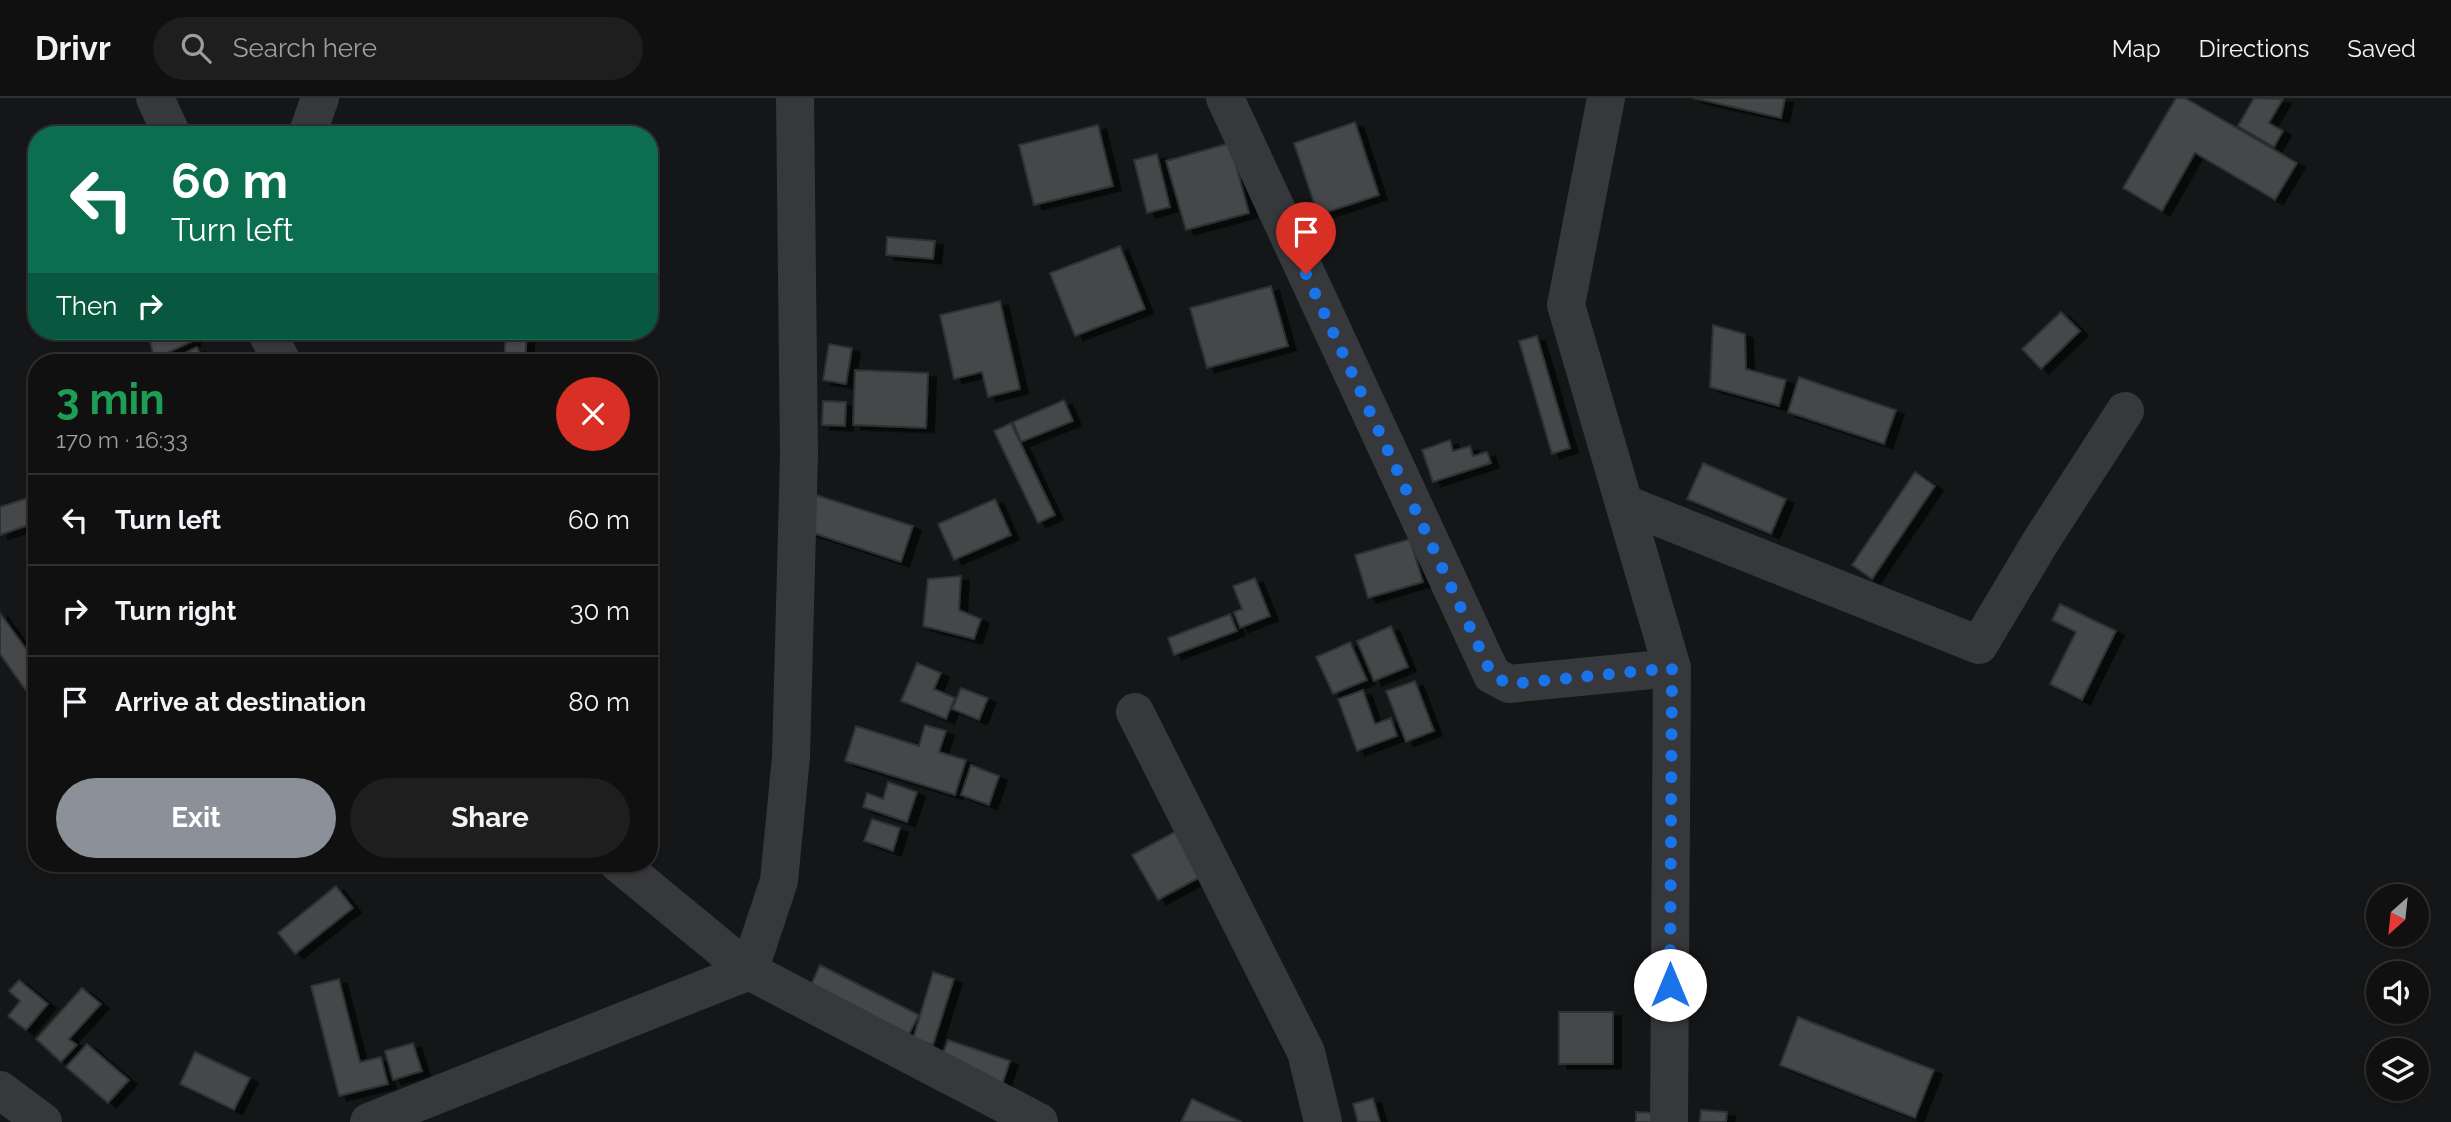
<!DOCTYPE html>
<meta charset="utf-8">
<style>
:root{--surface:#101011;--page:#1e1e1f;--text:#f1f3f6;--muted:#9c9d9f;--line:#303031;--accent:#8c9099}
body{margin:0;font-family:Raleway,sans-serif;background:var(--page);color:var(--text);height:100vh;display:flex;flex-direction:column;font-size:26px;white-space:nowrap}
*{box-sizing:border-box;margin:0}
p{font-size:23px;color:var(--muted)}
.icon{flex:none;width:38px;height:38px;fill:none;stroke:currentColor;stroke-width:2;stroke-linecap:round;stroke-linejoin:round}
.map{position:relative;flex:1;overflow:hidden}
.panel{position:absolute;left:28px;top:256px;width:630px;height:518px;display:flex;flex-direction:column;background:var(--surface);border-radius:28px;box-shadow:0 2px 5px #0004,0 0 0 2px var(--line)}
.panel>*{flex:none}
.hud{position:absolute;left:28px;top:28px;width:630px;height:214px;border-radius:28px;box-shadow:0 2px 5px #0004,0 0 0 2px var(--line);background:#0b6e4f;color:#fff;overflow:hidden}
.needle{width:46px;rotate:207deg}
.fabs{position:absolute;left:2366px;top:786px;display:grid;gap:14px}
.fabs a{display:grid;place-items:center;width:63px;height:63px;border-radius:50%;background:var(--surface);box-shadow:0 2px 5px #0004,0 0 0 2px var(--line);font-size:35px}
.pin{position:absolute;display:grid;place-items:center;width:60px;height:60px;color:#fff;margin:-72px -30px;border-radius:50% 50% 50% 0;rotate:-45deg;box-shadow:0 0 7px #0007}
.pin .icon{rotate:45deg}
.me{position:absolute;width:77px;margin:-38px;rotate:0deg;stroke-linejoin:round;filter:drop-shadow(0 0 5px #0008)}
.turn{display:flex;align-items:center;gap:24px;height:147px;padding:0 28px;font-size:32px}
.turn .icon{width:91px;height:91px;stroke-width:2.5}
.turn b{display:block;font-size:49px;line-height:60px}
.then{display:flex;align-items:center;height:66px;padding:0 28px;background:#0003;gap:14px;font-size:26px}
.round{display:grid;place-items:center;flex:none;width:74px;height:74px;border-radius:37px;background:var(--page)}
.overview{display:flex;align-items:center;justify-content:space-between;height:119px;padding:0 28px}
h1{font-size:42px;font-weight:700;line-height:52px;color:#1e9e55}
.primary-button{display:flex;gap:14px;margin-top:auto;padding:14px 28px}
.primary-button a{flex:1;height:80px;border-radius:42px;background:var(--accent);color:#fff;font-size:28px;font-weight:700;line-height:80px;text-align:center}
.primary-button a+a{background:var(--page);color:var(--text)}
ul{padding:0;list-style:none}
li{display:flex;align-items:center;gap:21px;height:91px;padding:0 28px;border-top:2px solid var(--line)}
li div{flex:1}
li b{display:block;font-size:26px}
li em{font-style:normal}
header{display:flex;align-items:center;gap:42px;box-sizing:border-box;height:98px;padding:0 35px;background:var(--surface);border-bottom:2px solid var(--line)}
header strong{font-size:33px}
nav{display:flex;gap:38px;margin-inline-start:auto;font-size:24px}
.search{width:490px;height:63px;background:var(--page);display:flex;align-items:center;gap:18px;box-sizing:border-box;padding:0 24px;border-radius:38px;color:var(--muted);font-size:26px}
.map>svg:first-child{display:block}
.building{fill:#44464a;stroke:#2f3033;stroke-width:2;filter:url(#shadow)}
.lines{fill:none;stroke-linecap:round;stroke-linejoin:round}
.minor{stroke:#36383c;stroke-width:38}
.route{stroke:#1a73e8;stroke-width:12;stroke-dasharray:0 21.6}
</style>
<header>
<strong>Drivr</strong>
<div class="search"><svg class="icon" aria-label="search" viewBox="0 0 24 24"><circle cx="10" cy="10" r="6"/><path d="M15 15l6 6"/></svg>Search here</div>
<nav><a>Map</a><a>Directions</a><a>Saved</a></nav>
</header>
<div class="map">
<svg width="2451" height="1024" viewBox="0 0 2451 1024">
<defs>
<filter id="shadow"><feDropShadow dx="8" dy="4.5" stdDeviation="0" flood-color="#0009"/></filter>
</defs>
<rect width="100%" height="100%" fill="#151617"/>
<g class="building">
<path d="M1693 0H1785L1781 20Z"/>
<path d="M2176 0H2185L2297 65 2275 102 2195 55 2162 113 2123 90Z"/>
<path d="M2254 0 2283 1 2269 25 2283 33 2274 49 2238 28Z"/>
<path d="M1355 24 1379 97 1318 117 1294 45Z"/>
<path d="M1098 27 1113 88 1034 107 1019 47Z"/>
<path d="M490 33 556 37H490Z"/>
<path d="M1230 45 1249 115 1186 132 1166 63Z"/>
<path d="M1157 56 1170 109 1147 115 1134 62Z"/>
<path d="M887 139 935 143 933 161 886 157Z"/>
<path d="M1120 148 1145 211 1075 238 1050 175Z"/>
<path d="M1271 188 1288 248 1207 270 1190 210Z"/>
<path d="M1000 203 1020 291 988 299 982 274 954 281 940 217Z"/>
<path d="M2061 214 2080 233 2041 271 2022 251Z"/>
<path d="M1713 227 1745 236 1746 271 1786 282 1779 308 1710 289Z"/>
<path d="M148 233H190L193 243 154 261Z"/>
<path d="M506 233H527L525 264H504Z"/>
<path d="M1537 238 1570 350 1552 356 1519 243Z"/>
<path d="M829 246 852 250 846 286 823 282Z"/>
<path d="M197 249 203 264H166Z"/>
<path d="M855 272 928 275 926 330 853 327Z"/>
<path d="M1799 279 1896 312 1884 346 1788 314Z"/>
<path d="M1064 302 1073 323 1021 344 1013 324Z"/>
<path d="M823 303 846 304 845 328 822 327Z"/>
<path d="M1011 325 1055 417 1038 425 994 333Z"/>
<path d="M1450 342 1453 353 1470 348 1473 358 1487 354 1491 365 1433 384 1422 352Z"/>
<path d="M1703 365 1786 401 1771 436 1687 401Z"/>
<path d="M1915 374 1935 388 1872 481 1852 467Z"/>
<path d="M37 397V424L0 437V409Z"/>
<path d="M816 397 913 428 901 464 804 432Z"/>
<path d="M995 401 1011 437 954 462 938 426Z"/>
<path d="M1410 441 1423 484 1368 500 1355 457Z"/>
<path d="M961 478 959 512 981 521 974 541 923 528 928 481Z"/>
<path d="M1255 480 1270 518 1240 530 1234 514 1242 511 1233 488Z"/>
<path d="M2060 506 2116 533 2082 602 2050 586 2076 534 2052 522Z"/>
<path d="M0 515 37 566V608L0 556Z"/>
<path d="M1230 516 1237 533 1174 557 1168 540Z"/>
<path d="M1391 528 1408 569 1374 583 1357 543Z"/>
<path d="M1350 544 1367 582 1333 596 1316 559Z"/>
<path d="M917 565 941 575 934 591 955 600 946 621 901 603Z"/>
<path d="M1415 583 1434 633 1406 644 1386 593Z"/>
<path d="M961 590 988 600 979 622 952 611Z"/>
<path d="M1363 592 1375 626 1391 620 1397 638 1357 653 1338 601Z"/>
<path d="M925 627 946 633 939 654 966 662 955 697 845 663 856 628 919 648Z"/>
<path d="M971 667 999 678 989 707 961 697Z"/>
<path d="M888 684 917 694 907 724 863 709 867 695 883 701Z"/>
<path d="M872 721 900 730 893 753 864 743Z"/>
<path d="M1178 732 1204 777 1158 802 1132 757Z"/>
<path d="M336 788 353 810 295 856 278 835Z"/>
<path d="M820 867 919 917 907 940 809 891Z"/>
<path d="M933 874 954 881 933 947 913 941Z"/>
<path d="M339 881 360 964 381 959 388 986 339 998 311 888Z"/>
<path d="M19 882 48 906 26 932 8 918 20 903 9 893Z"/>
<path d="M82 890 101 906 69 941 77 947 61 964 36 941Z"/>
<rect x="1559" y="914" width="54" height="52"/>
<path d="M1798 919 1934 972 1915 1020 1780 967Z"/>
<path d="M948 942 1010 963 1001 990 938 969Z"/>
<path d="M413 945 422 973 393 982 385 953Z"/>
<path d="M87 946 129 982 108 1005 66 969Z"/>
<path d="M195 954 250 980 234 1012 180 986Z"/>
<path d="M1373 1000 1380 1024H1358L1353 1006Z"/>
<path d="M1192 1001 1242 1024H1181Z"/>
<path d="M1701 1012 1727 1014 1726 1024H1700Z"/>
<path d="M1636 1014 1653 1015V1024H1636Z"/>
</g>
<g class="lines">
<g class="minor">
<path d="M155 0 172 37"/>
<path d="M795 0 799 357 791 659 779 783 749 873 1039 1024"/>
<path d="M1225 0 1492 577 1509 586 1672 570"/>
<path d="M1606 0 1566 207 1672 570 1669 1024"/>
<path d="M307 37 320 0"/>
<path d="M266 233 282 264"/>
<path d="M1625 406 1979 547 2041 443 2125 313"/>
<path d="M1135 614 1306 954 1323 1024"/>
<path d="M0 992 43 1024"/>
<path d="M369 1024 749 873 618 765"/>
</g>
</g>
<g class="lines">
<path class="route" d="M1306 176 1492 577 1509 586 1672 570 1670 887"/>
</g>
</svg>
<div class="fabs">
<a><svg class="needle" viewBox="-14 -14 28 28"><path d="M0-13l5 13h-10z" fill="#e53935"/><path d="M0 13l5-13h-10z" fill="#9c9d9f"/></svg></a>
<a><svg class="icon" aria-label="sound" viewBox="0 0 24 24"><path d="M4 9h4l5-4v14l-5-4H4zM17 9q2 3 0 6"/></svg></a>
<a><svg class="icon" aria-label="layers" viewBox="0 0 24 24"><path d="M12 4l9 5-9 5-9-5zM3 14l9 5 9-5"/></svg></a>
</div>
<div class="pin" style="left:1306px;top:176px;background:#d93025"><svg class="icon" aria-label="arrive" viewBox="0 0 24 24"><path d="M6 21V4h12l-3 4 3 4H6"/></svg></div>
<svg class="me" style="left:1670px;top:887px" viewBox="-20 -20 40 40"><circle r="19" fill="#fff"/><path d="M0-13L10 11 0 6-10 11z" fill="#1a73e8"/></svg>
<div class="hud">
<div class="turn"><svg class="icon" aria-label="left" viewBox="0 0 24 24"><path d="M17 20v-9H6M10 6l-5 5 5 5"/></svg><div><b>60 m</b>Turn left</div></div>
<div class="then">Then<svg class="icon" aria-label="right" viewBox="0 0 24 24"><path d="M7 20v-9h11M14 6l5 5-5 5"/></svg></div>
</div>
<section class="panel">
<div class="overview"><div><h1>3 min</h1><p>170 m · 16:33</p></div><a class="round" style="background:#d93025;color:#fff"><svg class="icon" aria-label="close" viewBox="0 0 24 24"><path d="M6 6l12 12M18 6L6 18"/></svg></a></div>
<ul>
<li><svg class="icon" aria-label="left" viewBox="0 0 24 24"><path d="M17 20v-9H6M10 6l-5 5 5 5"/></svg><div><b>Turn left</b></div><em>60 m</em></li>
<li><svg class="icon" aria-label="right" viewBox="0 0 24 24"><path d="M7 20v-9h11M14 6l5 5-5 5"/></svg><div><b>Turn right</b></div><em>30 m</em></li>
<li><svg class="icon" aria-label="arrive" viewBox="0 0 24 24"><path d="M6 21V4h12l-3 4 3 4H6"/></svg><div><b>Arrive at destination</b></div><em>80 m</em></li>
</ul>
<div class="primary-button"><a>Exit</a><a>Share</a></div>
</section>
</div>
